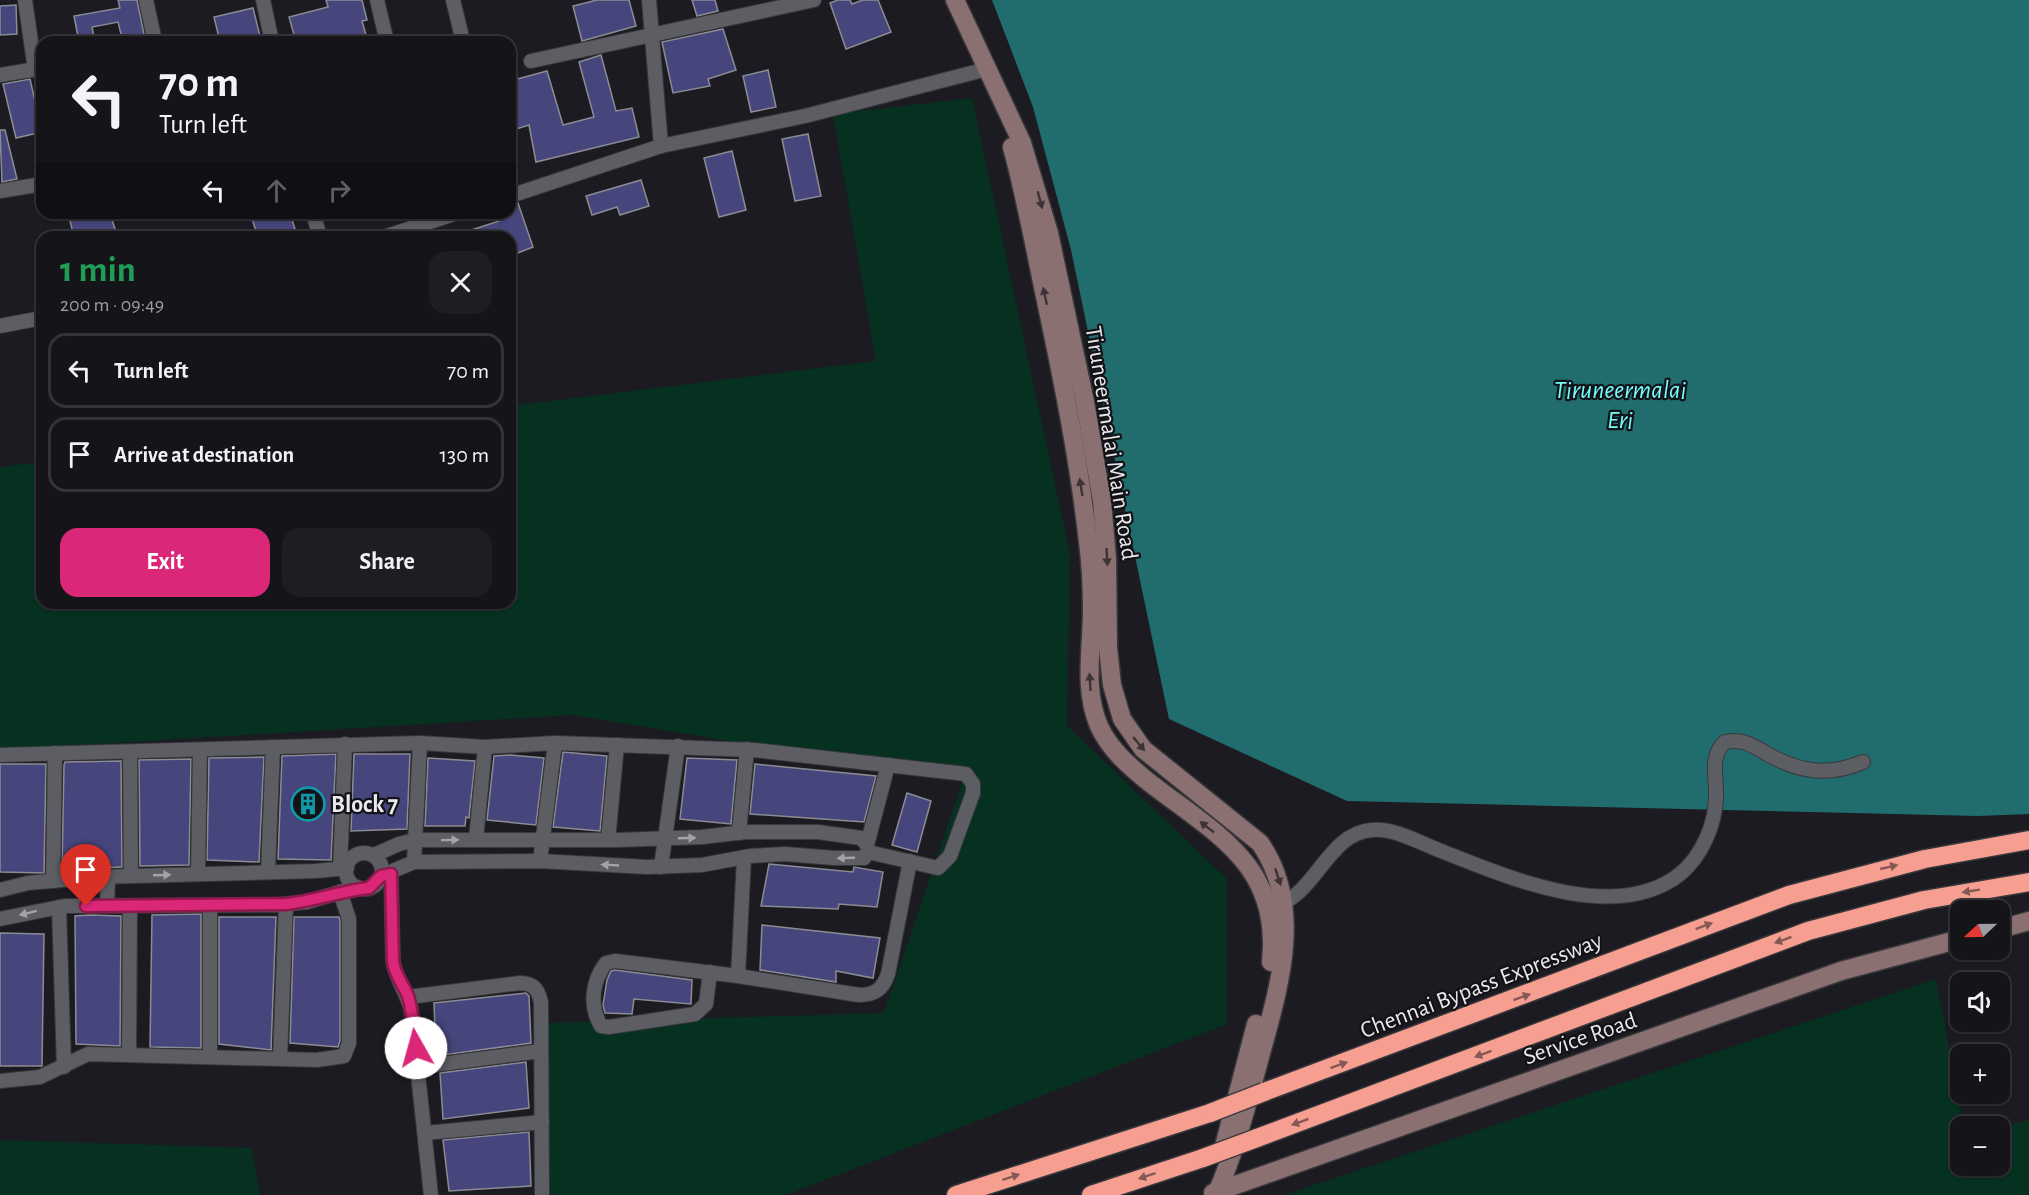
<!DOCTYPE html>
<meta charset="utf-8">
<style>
:root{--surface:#141419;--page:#1d1d22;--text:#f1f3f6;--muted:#9d9ea2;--line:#333338;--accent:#db2777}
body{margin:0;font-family:"Alegreya Sans",sans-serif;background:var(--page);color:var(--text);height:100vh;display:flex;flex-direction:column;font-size:22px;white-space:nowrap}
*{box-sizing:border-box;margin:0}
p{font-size:20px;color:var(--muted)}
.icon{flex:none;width:33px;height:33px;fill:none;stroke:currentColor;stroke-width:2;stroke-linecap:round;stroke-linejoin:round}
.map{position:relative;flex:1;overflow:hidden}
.drawer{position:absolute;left:36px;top:231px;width:480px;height:378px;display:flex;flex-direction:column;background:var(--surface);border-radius:18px;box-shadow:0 2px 4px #0004,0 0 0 2px var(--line)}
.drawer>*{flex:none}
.hud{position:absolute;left:36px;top:36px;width:480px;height:183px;border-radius:18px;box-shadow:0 2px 4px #0004,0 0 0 2px var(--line);background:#141419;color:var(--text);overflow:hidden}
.needle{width:39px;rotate:248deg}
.controls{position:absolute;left:1950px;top:900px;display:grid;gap:12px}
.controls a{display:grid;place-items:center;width:60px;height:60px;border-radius:12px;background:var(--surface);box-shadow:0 2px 4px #0004,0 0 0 2px var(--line);font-size:30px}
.pin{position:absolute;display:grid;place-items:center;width:51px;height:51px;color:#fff;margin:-62px -26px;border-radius:50% 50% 50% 0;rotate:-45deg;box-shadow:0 0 6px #0007}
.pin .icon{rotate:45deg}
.me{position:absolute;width:66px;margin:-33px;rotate:353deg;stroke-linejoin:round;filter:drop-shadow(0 0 4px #0008)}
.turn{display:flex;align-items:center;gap:21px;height:126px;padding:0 24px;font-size:27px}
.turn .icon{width:78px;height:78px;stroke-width:2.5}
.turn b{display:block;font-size:42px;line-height:51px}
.lanes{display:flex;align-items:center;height:57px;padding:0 24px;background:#0003;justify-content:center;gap:30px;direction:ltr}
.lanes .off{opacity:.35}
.round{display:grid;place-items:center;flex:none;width:63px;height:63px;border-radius:18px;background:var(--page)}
.overview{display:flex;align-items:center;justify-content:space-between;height:102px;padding:0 24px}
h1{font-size:36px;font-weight:700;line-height:45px;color:#1e9e55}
.button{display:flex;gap:12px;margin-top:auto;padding:12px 24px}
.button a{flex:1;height:69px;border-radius:18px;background:var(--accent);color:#fff;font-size:24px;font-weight:700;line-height:69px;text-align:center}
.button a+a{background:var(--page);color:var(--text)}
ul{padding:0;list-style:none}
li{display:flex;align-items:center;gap:18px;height:75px;margin:0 12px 9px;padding:0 12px;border:3px solid var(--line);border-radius:18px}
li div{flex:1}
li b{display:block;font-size:22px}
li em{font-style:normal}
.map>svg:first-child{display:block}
.green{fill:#063121}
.water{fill:#216d6e}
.building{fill:#46467d;stroke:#8b8c93;stroke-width:1.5}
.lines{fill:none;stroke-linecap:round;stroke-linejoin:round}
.street-casing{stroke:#38383c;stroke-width:16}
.secondary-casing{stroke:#38383c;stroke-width:21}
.highway-casing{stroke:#38383c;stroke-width:21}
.street{stroke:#5d5d64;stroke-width:14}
.secondary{stroke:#8b7071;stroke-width:18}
.highway{stroke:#f69e90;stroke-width:18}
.highway-bridge-casing{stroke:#38383c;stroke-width:21;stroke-linecap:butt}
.highway-bridge{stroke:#f69e90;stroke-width:18}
.oneway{fill:#3c3336}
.oneway2{fill:#a3a3a8}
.oneway3{fill:#845854}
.route-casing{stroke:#8e194d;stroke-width:15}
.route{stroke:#db2777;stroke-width:10}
.labels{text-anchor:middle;stroke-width:4.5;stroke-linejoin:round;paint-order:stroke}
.street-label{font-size:24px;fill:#e9e9ed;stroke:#121217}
.poi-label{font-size:24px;font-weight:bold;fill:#e9e9ed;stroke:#121217;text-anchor:start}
.water-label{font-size:26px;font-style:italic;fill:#72fcfd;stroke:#121217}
</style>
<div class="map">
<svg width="2029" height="1195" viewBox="0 0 2029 1195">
<rect width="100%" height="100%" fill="#1b1b21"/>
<g class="green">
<path d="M972 98 1070 554 1067 726 1227 879V1024L786 1195H550L548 1023 884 1013 963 780 573 715 0 750V467L42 462V603H510V406L876 361 833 114Z"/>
<path d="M1936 979 1964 1126H1960V1166H2000V1127L2029 1120V1195H1284Z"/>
<path d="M0 1140 251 1148 260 1195H0Z"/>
</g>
<path class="water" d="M992 0H2029V814L1978 816 1347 801 1169 719 1071 250 1033 107Z"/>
<g class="building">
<path d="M118 0H137L145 39 123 42 118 22 92 27 95 42H79L74 16 120 8Z"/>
<path d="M326 0H362L367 20 362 21 368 42H335L332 35 307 42H296L289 17 328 7Z"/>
<path d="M597 0H629L636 26 582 41 573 6Z"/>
<path d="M692 0H715L718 11 697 16Z"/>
<path d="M838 0H850L852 4 863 0H878L891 32 846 49 830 3Z"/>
<path d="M16 5 17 34 0 35V6Z"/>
<path d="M253 8 261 40 220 42 214 17Z"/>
<path d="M723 29 736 70 708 79 710 86 673 93 662 42Z"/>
<path d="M601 55 616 111 632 108 639 137 536 162 529 125 510 131V81L547 71 563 125 594 117 579 62Z"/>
<path d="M768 70 776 107 751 112 743 76Z"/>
<path d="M30 79 42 132 16 138 3 84Z"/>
<path d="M0 130H5L17 179 2 182Z"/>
<path d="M808 134 821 196 795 201 782 139Z"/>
<path d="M732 151 746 210 719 217 704 158Z"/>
<path d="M641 180 649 206 620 215 617 207 592 215 586 196Z"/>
<path d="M518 203 533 247 510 256V237H459V234L499 221 497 213H510V205Z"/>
<path d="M68 213H110L116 232 99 237H74Z"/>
<path d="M250 213H290L295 229 270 237H258Z"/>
<path d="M563 752 607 756 600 831 553 827Z"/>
<path d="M336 754 331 860 278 859 282 756Z"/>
<path d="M354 754H410L407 829 351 831Z"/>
<path d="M510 755 544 758 536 825 487 820 494 756Z"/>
<path d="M264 757 259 862 207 860 209 758Z"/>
<path d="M428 758 475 761 469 818 466 817 465 826H425Z"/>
<path d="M687 758 737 760 731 824 680 819Z"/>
<path d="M191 759 189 865 140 866 139 760Z"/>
<path d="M121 761 122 867 62 870 64 765 65 762Z"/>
<path d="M0 764H46L44 873 0 872Z"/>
<path d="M755 764 876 776 864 822 750 814Z"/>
<path d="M907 793 931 801 917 852 892 845Z"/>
<path d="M769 864 853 872 854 867 883 872 877 907 839 904 838 909 761 906Z"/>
<path d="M201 914V1048L150 1047 152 915Z"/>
<path d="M90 915 121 916 120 1046 76 1044 75 916Z"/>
<path d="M219 917H276L271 1050 219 1044Z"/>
<path d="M294 917H339L340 920V1041L338 1047 290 1043Z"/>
<path d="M762 925 880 938 873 978 836 971V982L760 970Z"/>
<path d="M0 933 44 934 42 1066H0Z"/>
<path d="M615 970 692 980 691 1004 634 999 632 1014 605 1013 603 1005 607 980 611 971Z"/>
<path d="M526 993 529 996 531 1043 436 1056 434 1003Z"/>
<path d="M526 1062 529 1108 443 1119 440 1073Z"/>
<path d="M529 1132 531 1186 449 1191 443 1140Z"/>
</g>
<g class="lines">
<defs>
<g id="street">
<path d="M25 0 35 70"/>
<path d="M146 0 155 42"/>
<path d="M263 0 272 42"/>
<path d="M377 0 387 42"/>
<path d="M453 0 461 33"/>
<path d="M649 0 661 146"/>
<path d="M531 61 814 0"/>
<path d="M0 75 42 68"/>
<path d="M0 191 42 184"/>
<path d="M510 196 661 146 805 116 987 69"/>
<path d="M313 213 320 237"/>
<path d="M384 237 457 213"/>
<path d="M0 326 42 318"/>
<path d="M130 752 131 876"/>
<path d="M0 755 420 743 485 747 555 743 754 750 966 774 973 784V793L950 856 938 868 868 852"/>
<path d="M739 833 747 749"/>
<path d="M476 839 485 747"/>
<path d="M608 840 617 745"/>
<path d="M867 845 888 765"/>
<circle cx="364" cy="871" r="18"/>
<path d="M374 855 399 844 415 840H618L702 837 745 832H818L861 838 867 845 868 852 864 858H834L785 854 750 856 702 865 647 867 540 861 414 862 381 876"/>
<path d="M540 861 555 743"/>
<path d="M414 862 420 743"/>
<path d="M661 867 678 746"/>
<path d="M340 869 345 744"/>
<path d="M268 872 273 747"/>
<path d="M198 874 200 750"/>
<path d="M391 874 393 962C396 978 406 992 411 1009L431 1195"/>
<path d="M53 881 55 753"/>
<path d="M0 890 28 883 96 877 316 871 347 868"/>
<path d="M107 906 108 877"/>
<path d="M210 906V1057"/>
<path d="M1274 906C1316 896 1327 833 1372 830 1395 828 1420 843 1441 851 1507 877 1616 925 1680 874 1702 856 1715 825 1716 798 1717 778 1709 756 1725 742 1743 738 1754 746 1769 755 1802 773 1829 776 1863 762"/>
<path d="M59 907 64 1067"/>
<path d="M0 919 65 906 274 905 307 902 357 887"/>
<path d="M710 972 706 1004 695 1014 609 1027 601 1026C589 1006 592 981 606 963L615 961 738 976 744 858"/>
<path d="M738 976 859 995C875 995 883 989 888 974L910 861"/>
<path d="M408 997 520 983C533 983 538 989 541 1002L542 1195"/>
<path d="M129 1055 130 906"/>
<path d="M280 1059 286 904"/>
<path d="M418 1067 541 1051"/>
<path d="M0 1081 40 1077 88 1054 317 1060 344 1056 349 1043V919L340 892"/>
<path d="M425 1133 542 1122"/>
</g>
<g id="secondary">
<path d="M955 0 1022 143 1049 233 1085 402 1102 501 1107 558 1108 648 1112 685 1122 719 1143 749 1260 843C1307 911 1276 996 1257 1068 1245 1112 1234 1154 1216 1195"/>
<path d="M1012 147C1026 198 1035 250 1046 301 1063 381 1079 461 1088 542 1091 565 1092 587 1092 610 1092 649 1083 689 1099 726 1110 750 1130 767 1150 783 1217 835 1281 865 1271 962"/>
<path d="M2000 929 2029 921"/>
<path d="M1222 1154 1256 1024"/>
<path d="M1213 1193 1841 971 1960 939"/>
</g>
<g id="highway">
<path d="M1264 1092 1789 895 1925 859 2029 840"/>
<path d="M1257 1138 1808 931 1924 900 2029 882"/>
<path d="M956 1195 1210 1113"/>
<path d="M1091 1195 1203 1158"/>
</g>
</defs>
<use href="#street" class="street-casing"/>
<use href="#secondary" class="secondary-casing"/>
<use href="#highway" class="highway-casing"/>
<use href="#street" class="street"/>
<use href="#secondary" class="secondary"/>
<use href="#highway" class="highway"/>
<defs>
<g id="highway-bridge">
<path d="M1210 1113 1264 1092"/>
<path d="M1203 1158 1257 1138"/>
</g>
</defs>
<use href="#highway-bridge" class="highway-bridge-casing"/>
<use href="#highway-bridge" class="highway-bridge"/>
</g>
<defs><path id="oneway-solid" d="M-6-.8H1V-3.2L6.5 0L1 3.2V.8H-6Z" transform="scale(1.5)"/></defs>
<g class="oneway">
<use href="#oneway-solid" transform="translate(1040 200) rotate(75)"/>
<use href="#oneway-solid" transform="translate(1045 296) rotate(-102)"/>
<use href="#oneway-solid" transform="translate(1081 487) rotate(-99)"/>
<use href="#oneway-solid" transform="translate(1107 557) rotate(87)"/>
<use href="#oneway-solid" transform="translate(1090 682) rotate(-93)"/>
<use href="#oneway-solid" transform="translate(1139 744) rotate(50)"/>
<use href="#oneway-solid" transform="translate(1207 827) rotate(-142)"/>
<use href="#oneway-solid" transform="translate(1278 877) rotate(72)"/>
</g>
<g class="oneway2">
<use href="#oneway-solid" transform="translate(687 838) rotate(-2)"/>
<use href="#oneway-solid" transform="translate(450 840) rotate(-1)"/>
<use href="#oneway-solid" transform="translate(846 858) rotate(178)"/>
<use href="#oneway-solid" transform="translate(610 865) rotate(-177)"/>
<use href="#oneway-solid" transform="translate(162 875) rotate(-2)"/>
<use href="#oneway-solid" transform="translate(28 913) rotate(166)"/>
</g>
<g class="oneway3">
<use href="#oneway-solid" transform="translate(1889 867) rotate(-13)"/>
<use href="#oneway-solid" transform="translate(1971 891) rotate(171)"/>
<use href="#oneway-solid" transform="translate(1704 926) rotate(-21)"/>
<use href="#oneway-solid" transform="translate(1783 940) rotate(160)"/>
<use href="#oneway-solid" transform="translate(1522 997) rotate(-20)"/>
<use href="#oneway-solid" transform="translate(1483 1054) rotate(160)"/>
<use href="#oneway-solid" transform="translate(1339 1065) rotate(-20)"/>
<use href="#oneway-solid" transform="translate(1300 1122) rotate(160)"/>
<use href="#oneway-solid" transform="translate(1147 1176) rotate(162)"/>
<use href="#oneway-solid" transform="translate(1011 1177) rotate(-18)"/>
</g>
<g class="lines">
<defs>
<path id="route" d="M86 906 286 904C314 901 341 891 369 888L381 876 391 874 393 962C395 975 403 984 408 996 413 1013 414 1031 416 1048"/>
</defs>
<use href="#route" class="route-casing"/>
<use href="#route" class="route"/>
</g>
<defs>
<symbol id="building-ring" viewBox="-11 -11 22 22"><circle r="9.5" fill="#121217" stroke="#0f9aa8" stroke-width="1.5"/><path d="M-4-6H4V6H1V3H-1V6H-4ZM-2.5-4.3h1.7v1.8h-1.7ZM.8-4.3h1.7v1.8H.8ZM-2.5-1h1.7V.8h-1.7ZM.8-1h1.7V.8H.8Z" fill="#0f9aa8"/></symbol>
</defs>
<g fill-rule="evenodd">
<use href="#building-ring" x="289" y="785" width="38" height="38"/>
</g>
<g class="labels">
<g class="street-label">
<text transform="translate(1112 443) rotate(81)" y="8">Tiruneermalai Main Road</text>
<text transform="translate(1481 985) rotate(-21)" y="8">Chennai Bypass Expressway</text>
<text transform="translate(1580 1038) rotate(-19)" y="8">Service Road</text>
</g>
<g class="poi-label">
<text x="331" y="812">Block 7</text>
</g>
<g class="water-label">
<text x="1620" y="398">Tiruneermalai<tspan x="1620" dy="30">Eri</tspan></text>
</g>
</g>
</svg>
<div class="controls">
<a><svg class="needle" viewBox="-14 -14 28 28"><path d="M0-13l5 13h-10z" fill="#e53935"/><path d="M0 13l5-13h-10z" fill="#9d9ea2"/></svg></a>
<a><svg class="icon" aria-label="sound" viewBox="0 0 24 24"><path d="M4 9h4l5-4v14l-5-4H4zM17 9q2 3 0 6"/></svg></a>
<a>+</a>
<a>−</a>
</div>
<div class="pin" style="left:86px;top:906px;background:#d93025"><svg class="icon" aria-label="arrive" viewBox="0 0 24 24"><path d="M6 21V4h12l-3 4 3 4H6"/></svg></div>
<svg class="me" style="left:416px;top:1048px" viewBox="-20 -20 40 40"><circle r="19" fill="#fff"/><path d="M0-13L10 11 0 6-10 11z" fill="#db2777"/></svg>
<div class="hud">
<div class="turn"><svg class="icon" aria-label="left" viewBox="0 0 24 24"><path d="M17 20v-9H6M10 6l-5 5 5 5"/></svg><div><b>70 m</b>Turn left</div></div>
<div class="lanes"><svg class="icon" aria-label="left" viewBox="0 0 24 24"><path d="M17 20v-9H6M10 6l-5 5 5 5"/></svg><svg class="icon off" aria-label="ahead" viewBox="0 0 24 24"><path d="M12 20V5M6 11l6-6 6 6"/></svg><svg class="icon off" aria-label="right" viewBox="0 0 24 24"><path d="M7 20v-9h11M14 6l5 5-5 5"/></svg></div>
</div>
<section class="drawer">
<div class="overview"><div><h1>1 min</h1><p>200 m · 09:49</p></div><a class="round"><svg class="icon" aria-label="close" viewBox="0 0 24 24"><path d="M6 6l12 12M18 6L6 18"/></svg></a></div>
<ul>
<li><svg class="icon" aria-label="left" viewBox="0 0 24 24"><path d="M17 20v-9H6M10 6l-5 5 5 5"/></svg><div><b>Turn left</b></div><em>70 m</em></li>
<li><svg class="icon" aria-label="arrive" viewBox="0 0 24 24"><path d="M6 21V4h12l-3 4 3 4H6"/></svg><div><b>Arrive at destination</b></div><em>130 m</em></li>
</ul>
<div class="button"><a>Exit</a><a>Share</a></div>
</section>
</div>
